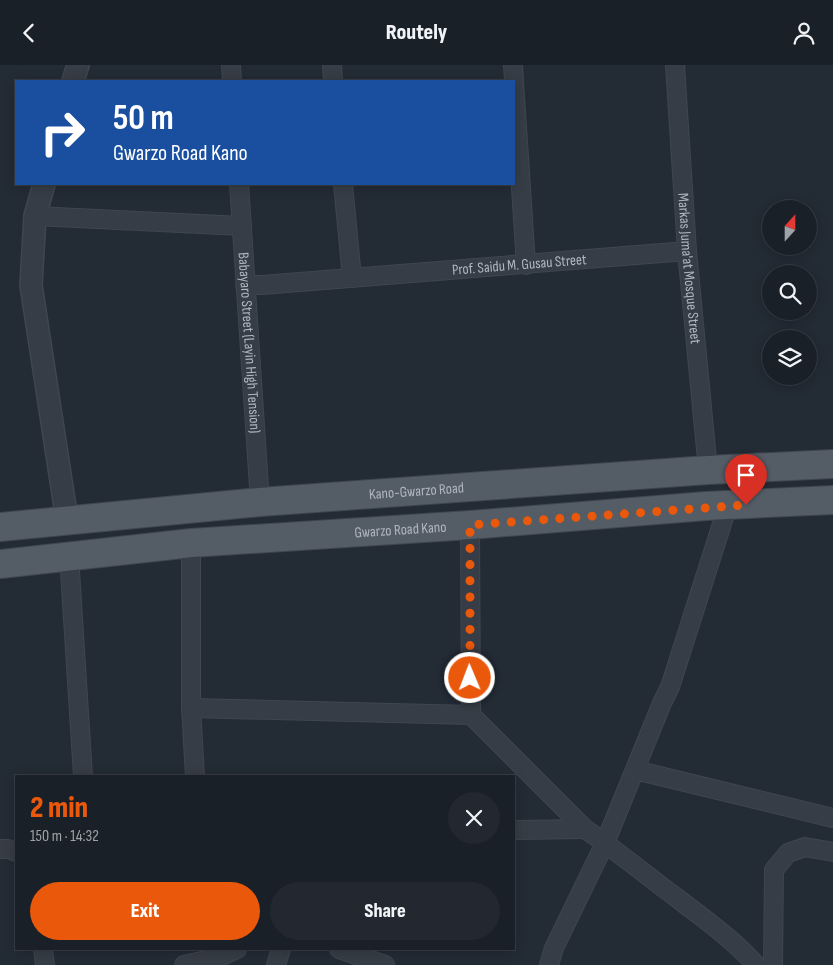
<!DOCTYPE html>
<meta charset="utf-8">
<style>
:root{--surface:#1a2028;--page:#232830;--text:#f1f3f6;--muted:#9fa3a8;--line:#383e45;--accent:#ea580c}
body{margin:0;font-family:"Sofia Sans Condensed",sans-serif;background:var(--page);color:var(--text);height:100vh;display:flex;flex-direction:column;font-size:19px;white-space:nowrap}
*{box-sizing:border-box;margin:0}
p{font-size:16px;color:var(--muted)}
.icon{flex:none;width:28px;height:28px;fill:none;stroke:currentColor;stroke-width:2;stroke-linecap:round;stroke-linejoin:round}
.map{position:relative;flex:1;overflow:hidden}
.panel{position:absolute;left:15px;top:710px;width:500px;height:175px;display:flex;flex-direction:column;background:var(--surface);border-radius:0px;box-shadow:0 2px 12px #0003,0 0 0 1px var(--line)}
.panel>*{flex:none}
.hud{position:absolute;left:15px;top:15px;width:500px;height:105px;border-radius:0px;box-shadow:0 2px 12px #0003,0 0 0 1px var(--line);background:#1a4fa0;color:#fff;overflow:hidden}
.needle{width:32px;rotate:21deg}
.tools{position:absolute;left:762px;top:135px;display:grid;gap:10px}
.tools a{display:grid;place-items:center;width:55px;height:55px;border-radius:50%;background:var(--surface);box-shadow:0 2px 12px #0003,0 0 0 1px var(--line);font-size:25px}
.pin{position:absolute;display:grid;place-items:center;width:42px;height:42px;color:#fff;margin:-51px -21px;border-radius:50% 50% 50% 0;rotate:-45deg;box-shadow:0 0 5px #0007}
.pin .icon{rotate:45deg}
.me{position:absolute;width:55px;margin:-28px;rotate:359deg;stroke-linejoin:round;filter:drop-shadow(0 0 4px #0008)}
.turn{display:flex;align-items:center;gap:18px;height:105px;padding:0 15px;font-size:22px}
.turn .icon{width:65px;height:65px;stroke-width:2.5}
.turn b{display:block;font-size:35px;line-height:42px}
.round{display:grid;place-items:center;flex:none;width:52px;height:52px;border-radius:26px;background:var(--page)}
.summary{display:flex;align-items:center;justify-content:space-between;height:85px;padding:0 15px}
h1{font-size:30px;font-weight:800;line-height:38px;color:var(--accent)}
.button{display:flex;gap:10px;margin-top:auto;padding:10px 15px}
.button a{flex:1;height:58px;border-radius:30px;background:var(--accent);color:#fff;font-size:20px;font-weight:800;line-height:58px;text-align:center}
.button a+a{background:var(--page);color:var(--text)}
header{display:flex;justify-content:space-between;align-items:center;height:65px;padding:0 15px;background:var(--surface);font-size:22px;font-weight:800}
.map>svg:first-child{display:block}
.lines{fill:none;stroke-linecap:round;stroke-linejoin:round}
.minor-casing{stroke:#40464f;stroke-width:20}
.tertiary-casing{stroke:#40464f;stroke-width:24}
.primary-casing{stroke:#40464f;stroke-width:30}
.minor{stroke:#363d46;stroke-width:18}
.tertiary{stroke:#363d46;stroke-width:21}
.primary{stroke:#545c65;stroke-width:28}
.route{stroke:#ea580c;stroke-width:9;stroke-dasharray:0 16.2}
.labels{text-anchor:middle;stroke-width:5;stroke-linejoin:round;paint-order:stroke}
.street-label{font-size:15px;fill:#b1b7c2;stroke:#1c222a}
</style>
<header><svg class="icon" aria-label="back" viewBox="0 0 24 24"><path d="M15 5l-7 7 7 7"/></svg>Routely<svg class="icon" aria-label="person" viewBox="0 0 24 24"><circle cx="12" cy="8" r="4"/><path d="M4 21q1-7 8-7t8 7"/></svg></header>
<div class="map">
<svg width="833" height="900" viewBox="0 0 833 900">
<rect width="100%" height="100%" fill="#232b35"/>
<g class="lines">
<defs>
<g id="minor">
<path d="M231 0 232 16"/>
<path d="M332 0 333 16"/>
<path d="M513 0 526 200"/>
<path id="s1" d="M675 0 687 186 708 405"/>
<path id="s2" d="M239 119 260 437"/>
<path d="M343 119 352 213"/>
<path d="M35 151 242 161"/>
<path id="s3" d="M245 220H262L687 186"/>
<path d="M470 460 471 650 585 764C617 786 646 810 677 833 704 854 733 874 756 900"/>
<path d="M191 478V643L195 711"/>
<path d="M69 490 83 711"/>
<path d="M191 643 471 650"/>
<path d="M635 705 833 753"/>
<path d="M514 765 585 764"/>
<path d="M0 784H8L16 787"/>
<path d="M43 884 45 900"/>
<path d="M339 884 385 900"/>
<path d="M184 900 220 892 237 884"/>
<path d="M276 900 281 884"/>
<path d="M549 900 554 883 605 778 662 638 670 622 728 440"/>
<path d="M773 900 774 805 788 788 805 782 833 787"/>
</g>
<g id="tertiary">
<path d="M73 16 78 0"/>
<path d="M44 119 35 151 31 220 67 455"/>
</g>
<g id="primary">
<path id="s4" d="M0 462 260 437 708 405 833 399"/>
<path id="s5" d="M0 499 191 478 470 460 706 441 833 435"/>
</g>
</defs>
<use href="#minor" class="minor-casing"/>
<use href="#tertiary" class="tertiary-casing"/>
<use href="#primary" class="primary-casing"/>
<use href="#minor" class="minor"/>
<use href="#tertiary" class="tertiary"/>
<use href="#primary" class="primary"/>
</g>
<g class="lines">
<path class="route" d="M470 613V460L746 440"/>
</g>
<g class="labels">
<g class="street-label">
<text dy="5" stroke="none"><textPath href="#s3" startOffset="275">Prof. Saidu M. Gusau Street</textPath></text>
<text dy="5" stroke="none"><textPath href="#s1" startOffset="204">Markas Juma'at Mosque Street</textPath></text>
<text dy="5" stroke="none"><textPath href="#s2" startOffset="159">Babayaro Street (Layin High Tension)</textPath></text>
<text dy="5" stroke="none"><textPath href="#s4" startOffset="418">Kano-Gwarzo Road</textPath></text>
<text dy="5" stroke="none"><textPath href="#s5" startOffset="402">Gwarzo Road Kano</textPath></text>
</g>
</g>
</svg>
<div class="tools">
<a><svg class="needle" viewBox="-14 -14 28 28"><path d="M0-13l5 13h-10z" fill="#e53935"/><path d="M0 13l5-13h-10z" fill="#9fa3a8"/></svg></a>
<a><svg class="icon" aria-label="search" viewBox="0 0 24 24"><circle cx="10" cy="10" r="6"/><path d="M15 15l6 6"/></svg></a>
<a><svg class="icon" aria-label="layers" viewBox="0 0 24 24"><path d="M12 4l9 5-9 5-9-5zM3 14l9 5 9-5"/></svg></a>
</div>
<div class="pin" style="left:746px;top:440px;background:#d93025"><svg class="icon" aria-label="arrive" viewBox="0 0 24 24"><path d="M6 21V4h12l-3 4 3 4H6"/></svg></div>
<svg class="me" style="left:470px;top:613px" viewBox="-20 -20 40 40"><circle r="17" fill="#ea580c" stroke="#fff" stroke-width="3"/><path d="M0-11L8 9 0 5-8 9z" fill="#fff"/></svg>
<div class="hud">
<div class="turn"><svg class="icon" aria-label="right" viewBox="0 0 24 24"><path d="M7 20v-9h11M14 6l5 5-5 5"/></svg><div><b>50 m</b>Gwarzo Road Kano</div></div>
</div>
<section class="panel">
<div class="summary"><div><h1>2 min</h1><p>150 m · 14:32</p></div><a class="round"><svg class="icon" aria-label="close" viewBox="0 0 24 24"><path d="M6 6l12 12M18 6L6 18"/></svg></a></div>
<div class="button"><a>Exit</a><a>Share</a></div>
</section>
</div>
